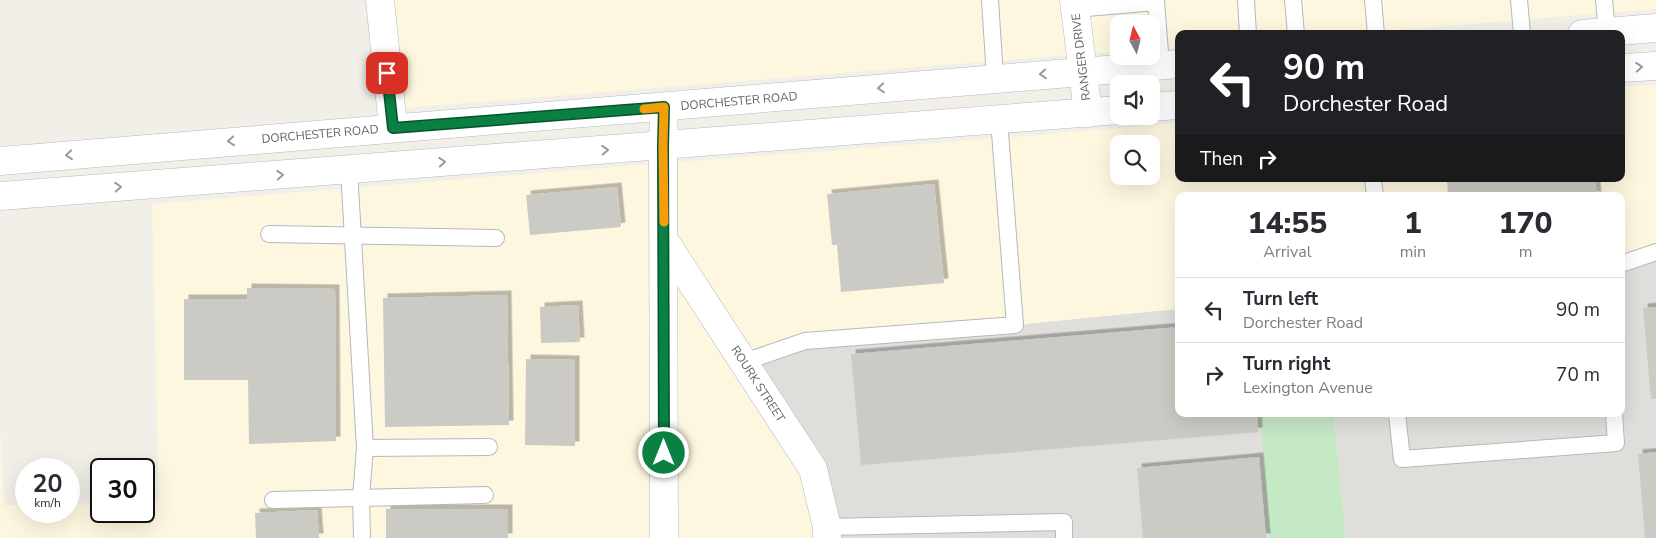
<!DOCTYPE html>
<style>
:root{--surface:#fff;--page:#f2f2f3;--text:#2b2b33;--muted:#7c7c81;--line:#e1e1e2}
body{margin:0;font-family:"Nunito Sans",sans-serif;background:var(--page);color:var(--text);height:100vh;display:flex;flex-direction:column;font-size:19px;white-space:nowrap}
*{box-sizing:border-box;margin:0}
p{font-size:16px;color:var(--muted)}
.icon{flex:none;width:28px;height:28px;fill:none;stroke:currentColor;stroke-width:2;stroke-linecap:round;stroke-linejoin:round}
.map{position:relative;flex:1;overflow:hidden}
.side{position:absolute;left:1175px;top:192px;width:450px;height:225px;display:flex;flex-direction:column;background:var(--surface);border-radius:10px;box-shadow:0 5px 20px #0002}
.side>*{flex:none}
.banner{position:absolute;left:1175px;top:30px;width:450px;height:152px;border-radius:10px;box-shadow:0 5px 20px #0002;background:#202124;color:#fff;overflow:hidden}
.needle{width:32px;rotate:353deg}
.tools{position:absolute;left:1110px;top:15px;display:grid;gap:10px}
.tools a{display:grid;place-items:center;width:50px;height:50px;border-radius:10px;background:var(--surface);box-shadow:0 5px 20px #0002;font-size:25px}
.speed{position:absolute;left:15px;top:458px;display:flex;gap:10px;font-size:25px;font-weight:700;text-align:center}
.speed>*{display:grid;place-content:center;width:65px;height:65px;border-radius:50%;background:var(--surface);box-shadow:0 5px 20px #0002;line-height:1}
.speed small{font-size:12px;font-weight:400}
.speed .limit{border:2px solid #111;border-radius:8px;background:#fff;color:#111}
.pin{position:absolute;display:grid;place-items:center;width:42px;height:42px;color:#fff;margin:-21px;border-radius:10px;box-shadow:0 2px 8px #0006}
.me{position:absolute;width:55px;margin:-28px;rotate:0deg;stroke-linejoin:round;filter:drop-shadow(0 0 4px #0008)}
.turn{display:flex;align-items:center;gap:18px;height:105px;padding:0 25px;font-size:22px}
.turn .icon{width:65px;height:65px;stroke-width:2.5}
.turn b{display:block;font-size:35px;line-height:42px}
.then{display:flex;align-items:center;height:48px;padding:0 25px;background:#0003;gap:10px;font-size:19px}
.eta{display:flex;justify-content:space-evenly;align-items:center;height:85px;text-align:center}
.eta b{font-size:30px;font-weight:800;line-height:35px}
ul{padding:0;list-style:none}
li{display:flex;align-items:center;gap:15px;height:65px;padding:0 25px;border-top:1px solid var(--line)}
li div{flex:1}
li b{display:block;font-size:19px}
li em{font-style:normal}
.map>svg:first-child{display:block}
.commercial{fill:#fef7e0;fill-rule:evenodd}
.industrial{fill:#e0deda}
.green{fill:#c5e8c5}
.building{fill:#cccac5;filter:url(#shadow)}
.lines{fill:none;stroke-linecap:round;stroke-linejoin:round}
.service-casing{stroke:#b5b8bc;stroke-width:18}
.minor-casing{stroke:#b5b8bc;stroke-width:29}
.secondary-casing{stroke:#b6babf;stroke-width:29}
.service{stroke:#fff;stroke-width:16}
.minor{stroke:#fff;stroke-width:28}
.secondary{stroke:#fff;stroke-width:28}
.oneway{stroke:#979a9d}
.route-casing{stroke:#07532c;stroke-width:12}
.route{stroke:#0b8043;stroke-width:9}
.slow{stroke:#f59e0b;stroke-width:9}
.labels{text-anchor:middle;stroke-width:4;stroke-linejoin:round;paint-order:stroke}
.street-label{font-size:12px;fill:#5f6368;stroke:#fff}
</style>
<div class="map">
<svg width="1656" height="538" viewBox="0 0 1656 538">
<defs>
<filter id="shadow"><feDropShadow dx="4.5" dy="-4.5" stdDeviation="0" flood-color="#0004"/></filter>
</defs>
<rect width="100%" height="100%" fill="#f1efe8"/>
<g class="commercial">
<path d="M380 0H1656V9L1345 34H1179V47L1151 49V24H1119V51L391 109Z"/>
<path d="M1656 85V252L1621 263V196H1179V309L1015 325 813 469 827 538H0V429L4 505H26V511H69V504L101 503V511H144V502H159L152 204 663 163 1000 138 1179 123V179H1621V87ZM1119 144H1151V176H1119Z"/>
</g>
<g class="industrial">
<path d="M1656 252V538H1346L1334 414H1621V264Z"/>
<path d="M1179 309V414H1260L1269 538H827V527L744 362 805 341 1015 325Z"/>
</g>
<path class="green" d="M1260 414H1334L1346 538H1269Z"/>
<g class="building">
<path d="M1447 179H1595L1597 196H1448Z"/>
<path d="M934 184 944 283 841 292 837 245H832L827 194Z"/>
<path d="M617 187 621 227 530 235 526 195Z"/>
<path d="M247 288 335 289 336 441 249 444 248 380H184V299H247Z"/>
<path d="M507 295 509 425 385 427 383 298Z"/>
<path d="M578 305 580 342 541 343 540 307Z"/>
<path d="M1656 307V399H1651L1643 308Z"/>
<path d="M1179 327V414H1257L1258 432 861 465 851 354Z"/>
<path d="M526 359 575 360V446L525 445Z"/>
<path d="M1656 452V538H1645L1638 454Z"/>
<path d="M1259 457 1266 538H1143L1137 468Z"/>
<rect x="386" y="509" width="122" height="29"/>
<path d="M317 510 319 538H256L255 513Z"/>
</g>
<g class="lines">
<defs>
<g id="service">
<path d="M990 0 995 78"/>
<path d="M1246 0 1248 34"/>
<path d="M1293 0 1296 34"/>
<path d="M1373 0 1376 34"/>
<path d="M1519 0 1522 34"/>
<path d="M1604 0 1607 32"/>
<path d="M1075 9 1156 2 1161 65"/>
<path d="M349 169 365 448 361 497 362 538"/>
<path d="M1373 179 1375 196"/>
<path d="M269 234 496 238"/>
<path d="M1621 264 1656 252"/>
<path d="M744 362 805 341 1015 325 999 120"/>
<path d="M1397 414 1402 459 1616 443 1614 414"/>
<path d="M365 448 489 447"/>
<path d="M273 500 485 495"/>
<path d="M827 527 1064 522V538"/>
</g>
<g id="minor">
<path d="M380 0 393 127"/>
<path d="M1074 0 1088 113"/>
<path d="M664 240 813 469 827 527V538"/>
<path d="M664 538 663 146 664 107"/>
</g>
<g id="secondary">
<path d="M1582 34 1656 28"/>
<path d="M1621 68 1656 66"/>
<path d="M1151 107 1179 105"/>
<path d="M0 161 1179 64"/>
<path d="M0 196 1119 110"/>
</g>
</defs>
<use href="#service" class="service-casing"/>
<use href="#minor" class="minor-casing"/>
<use href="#secondary" class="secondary-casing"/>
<use href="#service" class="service"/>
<use href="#minor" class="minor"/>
<use href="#secondary" class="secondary"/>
</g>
<defs><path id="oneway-chevron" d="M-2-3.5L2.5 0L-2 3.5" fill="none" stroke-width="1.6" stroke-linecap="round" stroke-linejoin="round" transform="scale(1.25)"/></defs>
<g class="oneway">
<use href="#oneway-chevron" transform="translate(1639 67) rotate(-4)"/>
<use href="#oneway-chevron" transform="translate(1043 74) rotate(175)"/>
<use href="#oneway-chevron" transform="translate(881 88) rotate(175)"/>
<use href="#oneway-chevron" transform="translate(231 141) rotate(175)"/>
<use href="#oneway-chevron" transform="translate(605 150) rotate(-4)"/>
<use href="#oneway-chevron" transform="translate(69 155) rotate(175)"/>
<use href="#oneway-chevron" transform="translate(442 162) rotate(-4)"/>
<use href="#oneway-chevron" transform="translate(280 175) rotate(-4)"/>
<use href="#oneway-chevron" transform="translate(118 187) rotate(-4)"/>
</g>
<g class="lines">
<defs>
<path id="route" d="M387 73 393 128 664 107 663 146 664 453"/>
</defs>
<use href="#route" class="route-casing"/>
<use href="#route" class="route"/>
<path class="slow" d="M644 109 664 107 663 146 664 222"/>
</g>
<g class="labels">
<g class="street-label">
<text transform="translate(1081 57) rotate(-97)" y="4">RANGER DRIVE</text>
<text transform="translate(739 101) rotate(-5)" y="4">DORCHESTER ROAD</text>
<text transform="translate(320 134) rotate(-5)" y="4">DORCHESTER ROAD</text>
<text transform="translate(758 384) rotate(57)" y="4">ROURK STREET</text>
</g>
</g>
</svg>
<div class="tools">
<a><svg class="needle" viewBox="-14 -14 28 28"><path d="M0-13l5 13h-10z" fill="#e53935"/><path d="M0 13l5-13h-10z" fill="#7c7c81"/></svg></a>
<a><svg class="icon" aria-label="sound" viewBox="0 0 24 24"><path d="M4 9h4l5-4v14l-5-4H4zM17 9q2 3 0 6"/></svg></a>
<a><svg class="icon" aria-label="search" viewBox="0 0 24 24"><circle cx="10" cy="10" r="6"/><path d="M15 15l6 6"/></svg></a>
</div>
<div class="speed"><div>20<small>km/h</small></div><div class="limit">30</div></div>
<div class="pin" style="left:387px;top:73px;background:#d93025"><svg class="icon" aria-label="arrive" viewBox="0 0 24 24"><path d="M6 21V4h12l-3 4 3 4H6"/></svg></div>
<svg class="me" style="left:664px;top:453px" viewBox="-20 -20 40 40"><circle r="17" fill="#0b8043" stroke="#fff" stroke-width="3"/><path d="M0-11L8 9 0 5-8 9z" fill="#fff"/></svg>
<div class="banner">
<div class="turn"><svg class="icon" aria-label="left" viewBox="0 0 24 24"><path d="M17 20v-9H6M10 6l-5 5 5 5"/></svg><div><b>90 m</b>Dorchester Road</div></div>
<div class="then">Then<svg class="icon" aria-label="right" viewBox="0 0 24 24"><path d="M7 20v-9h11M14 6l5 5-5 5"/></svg></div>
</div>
<section class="side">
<div class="eta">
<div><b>14:55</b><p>Arrival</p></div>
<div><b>1</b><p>min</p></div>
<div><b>170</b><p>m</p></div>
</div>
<ul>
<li><svg class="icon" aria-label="left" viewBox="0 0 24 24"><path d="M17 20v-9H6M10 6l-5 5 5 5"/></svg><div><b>Turn left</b><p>Dorchester Road</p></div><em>90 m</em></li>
<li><svg class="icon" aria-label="right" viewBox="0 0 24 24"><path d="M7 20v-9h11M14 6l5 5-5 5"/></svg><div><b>Turn right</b><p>Lexington Avenue</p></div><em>70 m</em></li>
</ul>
</section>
</div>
